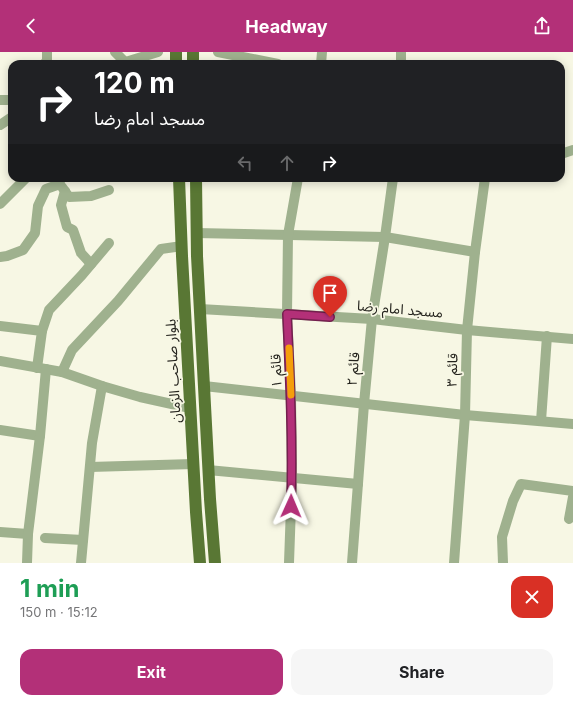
<!DOCTYPE html>
<meta charset="utf-8">
<style>
:root{--surface:#fff;--page:#f6f6f6;--text:#202124;--muted:#757577;--accent:#b33078}
body{margin:0;font-family:Inter,"Noto Sans Arabic",sans-serif;background:var(--page);color:var(--text);height:100vh;display:flex;flex-direction:column;font-size:15px;white-space:nowrap}
*{box-sizing:border-box;margin:0}
p{font-size:13px;color:var(--muted)}
.icon{flex:none;width:22px;height:22px;fill:none;stroke:currentColor;stroke-width:2;stroke-linecap:round;stroke-linejoin:round}
.map{position:relative;height:511px;overflow:hidden}
.sheet{display:flex;flex-direction:column;background:var(--surface);flex:1}
.sheet>*{flex:none}
.hud{position:absolute;left:8px;top:8px;width:557px;height:122px;border-radius:12px;box-shadow:0 2px 10px #0003;background:#202124;color:#fff;overflow:hidden}
.pin{position:absolute;display:grid;place-items:center;width:34px;height:34px;color:#fff;margin:-41px -17px;border-radius:50% 50% 50% 0;rotate:-45deg;box-shadow:0 0 4px #0007}
.pin .icon{rotate:45deg}
.me{position:absolute;width:44px;margin:-22px;rotate:1deg;stroke-linejoin:round;filter:drop-shadow(0 0 3px #0008)}
.turn{display:flex;align-items:center;gap:14px;height:84px;padding:0 20px;font-size:18px}
.turn .icon{width:52px;height:52px;stroke-width:2.5}
.turn b{display:block;font-size:28px;line-height:34px}
.lanes{display:flex;align-items:center;height:38px;padding:0 20px;background:#0003;justify-content:center;gap:20px;direction:ltr}
.lanes .off{opacity:.35}
.round{display:grid;place-items:center;flex:none;width:42px;height:42px;border-radius:12px;background:var(--page)}
.headline{display:flex;align-items:center;justify-content:space-between;height:68px;padding:0 20px}
h1{font-size:24px;font-weight:700;line-height:30px;color:#1e9e55}
.action{display:flex;gap:8px;margin-top:auto;padding:8px 20px}
.action a{flex:1;height:46px;border-radius:12px;background:var(--accent);color:#fff;font-size:16px;font-weight:700;line-height:46px;text-align:center}
.action a+a{background:var(--page);color:var(--text)}
header{display:flex;justify-content:space-between;align-items:center;height:52px;padding:0 20px;background:var(--accent);color:#fff;font-size:18px;font-weight:700}
.map>svg:first-child{display:block}
.lines{fill:none;stroke-linecap:round;stroke-linejoin:round}
.minor{stroke:#9fb18e;stroke-width:10}
.major{stroke:#597734;stroke-width:12}
.route-casing{stroke:#741f4e;stroke-width:10}
.route{stroke:#b33078;stroke-width:7}
.slow{stroke:#f59e0b;stroke-width:7}
.labels{text-anchor:middle;stroke-width:3.5;stroke-linejoin:round;paint-order:stroke}
.street-label{font-size:14px;fill:#24231d;stroke:#f7f7e4}
</style>
<header><svg class="icon" aria-label="back" viewBox="0 0 24 24"><path d="M15 5l-7 7 7 7"/></svg>Headway<svg class="icon" aria-label="share" viewBox="0 0 24 24"><path d="M12 15V3M7 8l5-5 5 5M5 13v7h14v-7"/></svg></header>
<div class="map">
<svg width="573" height="511" viewBox="0 0 573 511">
<rect width="100%" height="100%" fill="#f7f7e4"/>
<g class="lines">
<g class="minor">
<path d="M115 0 125 10V12"/>
<path d="M218 0 278 12"/>
<path d="M44 12 47 9V0"/>
<path d="M119 12 158 0"/>
<path d="M321 12 322 0"/>
<path d="M401 12V0"/>
<path d="M0 48H12"/>
<path d="M0 73 12 65"/>
<path d="M561 102 573 98"/>
<path d="M62 135 69 145 91 144 109 138"/>
<path d="M65 139 61 153 67 175 73 178 81 201 91 212"/>
<path d="M0 152 26 126"/>
<path d="M196 181 385 185 475 200"/>
<path d="M0 205 7 204 23 198 35 181 38 154 46 137 60 132"/>
<path d="M200 257 372 267 467 278 573 287"/>
<path d="M0 274 42 279 37 316"/>
<path d="M42 279 49 258 82 223 109 191"/>
<path d="M0 309 62 320 102 334 140 345 190 356"/>
<path d="M62 320 72 298 118 249 161 197 182 194"/>
<path d="M204 334 465 363 573 372"/>
<path d="M541 369 547 284"/>
<path d="M0 378 40 384"/>
<path d="M90 415 193 412"/>
<path d="M208 418 358 432"/>
<path d="M569 467 573 445"/>
<path d="M0 480 28 482"/>
<path d="M45 486 83 488"/>
<path d="M27 511 28 482 40 384 46 317"/>
<path d="M81 511 92 391 102 334"/>
<path d="M289 511 292 426 291 343 287 262 288 183 298 126"/>
<path d="M352 511 364 352 372 267 385 185 393 126"/>
<path d="M454 511 465 363 467 278 475 200 485 126"/>
<path d="M503 511 502 485 513 449 521 432 573 439"/>
</g>
<g class="major">
<path d="M176 0V12"/>
<path d="M193 0V12"/>
<path d="M179 126 182 204 196 460 200 511"/>
<path d="M196 126 197 204 210 447 215 511"/>
</g>
</g>
<g class="lines">
<defs>
<path id="route" d="M291 454C293 390 290 326 287 262L330 265"/>
</defs>
<use href="#route" class="route-casing"/>
<use href="#route" class="route"/>
<path class="slow" d="M289 296 291 343"/>
</g>
<g class="labels">
<g class="street-label">
<text transform="translate(400 257) rotate(5)" y="5">مسجد امام رضا</text>
<text transform="translate(353 317) rotate(-85)" y="5">قائم ۲</text>
<text transform="translate(452 318) rotate(-88)" y="5">قائم ۳</text>
<text transform="translate(173 319) rotate(-93)" y="5">بلوار صاحب الزمان</text>
<text transform="translate(276 319) rotate(-92)" y="5">قائم ۱</text>
</g>
</g>
</svg>
<div class="pin" style="left:330px;top:265px;background:#d93025"><svg class="icon" aria-label="arrive" viewBox="0 0 24 24"><path d="M6 21V4h12l-3 4 3 4H6"/></svg></div>
<svg class="me" style="left:291px;top:454px" viewBox="-20 -20 40 40"><path d="M0-17L14 15 0 8-14 15z" fill="#b33078" stroke="#fff" stroke-width="4"/></svg>
<div class="hud">
<div class="turn"><svg class="icon" aria-label="right" viewBox="0 0 24 24"><path d="M7 20v-9h11M14 6l5 5-5 5"/></svg><div><b>120 m</b>مسجد امام رضا</div></div>
<div class="lanes"><svg class="icon off" aria-label="left" viewBox="0 0 24 24"><path d="M17 20v-9H6M10 6l-5 5 5 5"/></svg><svg class="icon off" aria-label="ahead" viewBox="0 0 24 24"><path d="M12 20V5M6 11l6-6 6 6"/></svg><svg class="icon" aria-label="right" viewBox="0 0 24 24"><path d="M7 20v-9h11M14 6l5 5-5 5"/></svg></div>
</div>
</div>
<section class="sheet">
<div class="headline"><div><h1>1 min</h1><p>150 m · 15:12</p></div><a class="round" style="background:#d93025;color:#fff"><svg class="icon" aria-label="close" viewBox="0 0 24 24"><path d="M6 6l12 12M18 6L6 18"/></svg></a></div>
<div class="action"><a>Exit</a><a>Share</a></div>
</section>
